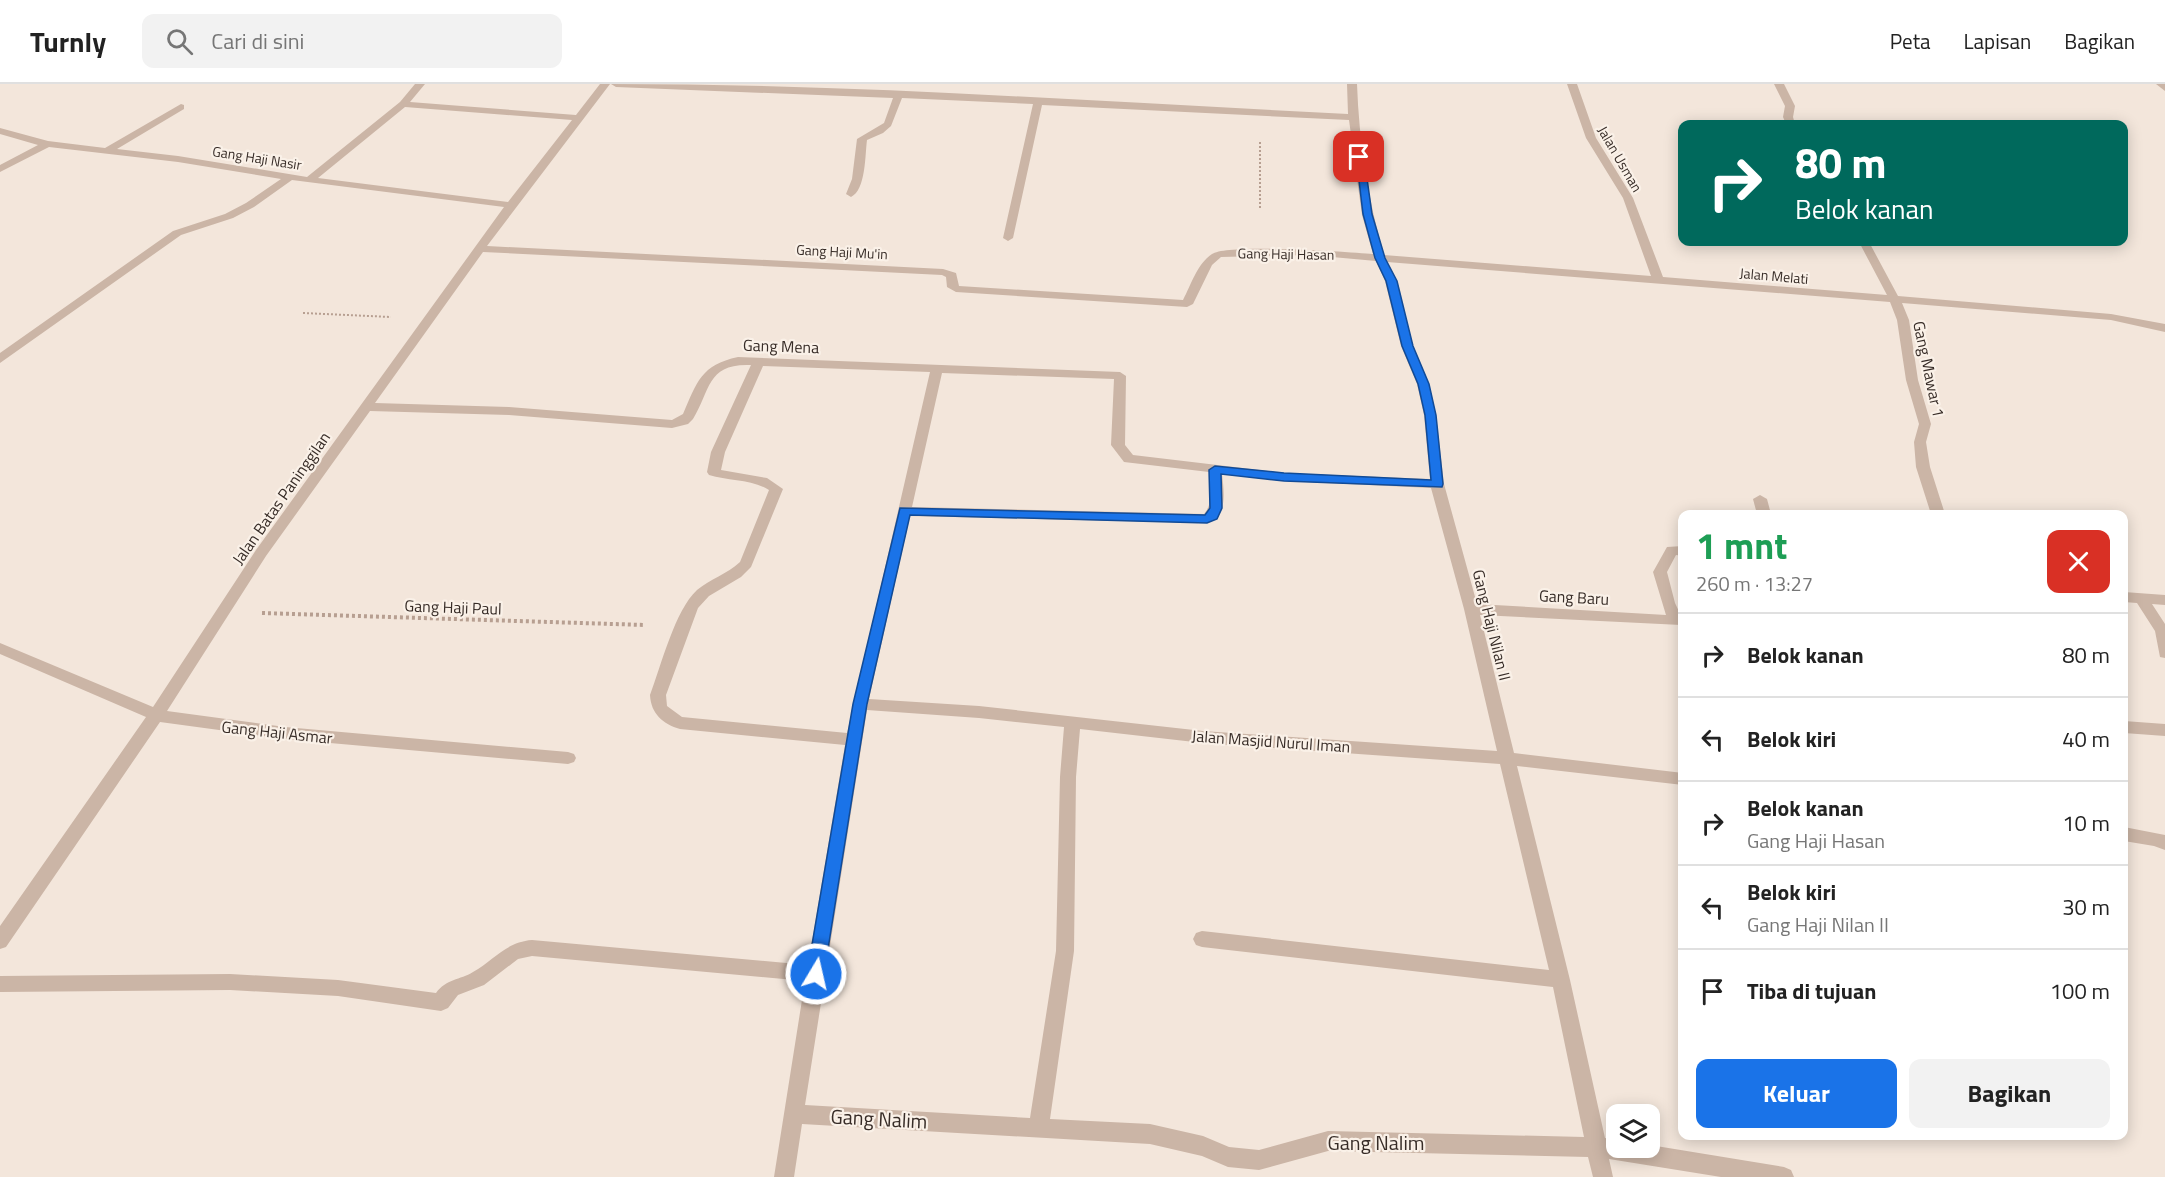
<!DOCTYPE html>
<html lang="id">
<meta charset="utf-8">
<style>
:root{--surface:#fff;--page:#f2f2f2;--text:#222;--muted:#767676;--line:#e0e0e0;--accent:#1a73e8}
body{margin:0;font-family:"Titillium Web",sans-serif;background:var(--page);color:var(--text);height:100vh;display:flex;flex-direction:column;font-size:22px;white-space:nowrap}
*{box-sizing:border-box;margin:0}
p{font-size:20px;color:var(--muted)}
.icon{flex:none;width:33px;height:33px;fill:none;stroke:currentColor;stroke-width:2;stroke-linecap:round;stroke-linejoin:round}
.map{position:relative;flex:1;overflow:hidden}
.sheet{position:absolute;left:1678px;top:426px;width:450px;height:630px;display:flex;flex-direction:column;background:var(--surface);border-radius:12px;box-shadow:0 3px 15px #0003}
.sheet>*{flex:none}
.guide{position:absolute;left:1678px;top:36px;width:450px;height:126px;border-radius:12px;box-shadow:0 3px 15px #0003;background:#00695c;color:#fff;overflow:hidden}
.buttons{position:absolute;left:1606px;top:1020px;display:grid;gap:12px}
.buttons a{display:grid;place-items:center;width:54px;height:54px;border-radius:12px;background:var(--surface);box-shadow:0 3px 15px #0003;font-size:30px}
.pin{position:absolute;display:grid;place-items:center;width:51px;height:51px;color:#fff;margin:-26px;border-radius:12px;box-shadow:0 3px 9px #0006}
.me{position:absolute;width:66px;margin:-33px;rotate:9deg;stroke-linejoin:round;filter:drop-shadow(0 0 4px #0008)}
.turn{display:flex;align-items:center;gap:21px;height:126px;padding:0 18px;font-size:27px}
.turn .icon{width:78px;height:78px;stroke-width:2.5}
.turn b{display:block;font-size:42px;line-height:51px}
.round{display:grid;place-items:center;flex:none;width:63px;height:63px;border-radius:12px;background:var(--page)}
.headline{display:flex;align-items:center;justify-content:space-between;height:102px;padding:0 18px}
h1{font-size:36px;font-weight:700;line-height:45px;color:#1e9e55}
.button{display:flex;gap:12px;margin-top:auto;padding:12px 18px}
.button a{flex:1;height:69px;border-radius:12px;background:var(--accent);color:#fff;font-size:24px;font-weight:700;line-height:69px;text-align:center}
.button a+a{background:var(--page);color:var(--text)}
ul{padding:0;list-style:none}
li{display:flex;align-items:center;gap:18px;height:84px;padding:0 18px;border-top:2px solid var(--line)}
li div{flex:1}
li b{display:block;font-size:22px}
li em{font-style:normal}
header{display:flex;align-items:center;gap:36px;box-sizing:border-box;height:84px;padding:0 30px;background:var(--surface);border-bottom:2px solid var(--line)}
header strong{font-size:28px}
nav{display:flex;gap:33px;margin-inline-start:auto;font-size:21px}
.search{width:420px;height:54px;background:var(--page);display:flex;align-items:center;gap:15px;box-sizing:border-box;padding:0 21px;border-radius:12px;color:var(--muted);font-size:22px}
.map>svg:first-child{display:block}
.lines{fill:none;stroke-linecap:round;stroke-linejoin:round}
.path-far1{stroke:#b79f91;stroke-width:2;stroke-dasharray:2 2;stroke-linecap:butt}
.path{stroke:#b79f91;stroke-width:4;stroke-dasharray:3 3;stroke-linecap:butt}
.minor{fill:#cbb5a6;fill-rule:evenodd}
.route{fill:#1a73e8;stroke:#114b97;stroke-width:1.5}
.labels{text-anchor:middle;stroke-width:4.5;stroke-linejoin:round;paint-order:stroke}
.far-street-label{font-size:14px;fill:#372c27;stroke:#faf1e8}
.street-label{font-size:16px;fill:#372c27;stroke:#faf1e8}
.near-street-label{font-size:20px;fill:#372c27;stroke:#faf1e8}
</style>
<header>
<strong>Turnly</strong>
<div class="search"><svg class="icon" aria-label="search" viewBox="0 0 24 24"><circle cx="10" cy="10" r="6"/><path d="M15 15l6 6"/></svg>Cari di sini</div>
<nav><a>Peta</a><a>Lapisan</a><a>Bagikan</a></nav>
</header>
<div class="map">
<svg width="2165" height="1093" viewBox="0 0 2165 1093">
<rect width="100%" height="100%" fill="#f3e6db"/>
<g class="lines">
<g class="path-far1">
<path d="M1260 58V126"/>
<path d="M303 229 391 233"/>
</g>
<path class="path" d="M262 529 645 541"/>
<g class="minor">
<path d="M415 0H425L410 18 576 31 600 0H610L487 162 943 185 956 189 959 202 1183 216C1191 201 1197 180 1212 170 1227 159 1349 168 1373 170L1362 131 1349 36 1042 21 1013 154 1008 157 1003 154 1033 20 902 14 891 42 883 49 867 56C865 71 866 106 851 113L846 110 852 95 857 55 884 39 893 14 616 3 611 0C857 0 1103 18 1348 30L1347 0H1357C1359 58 1368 116 1384 171L1651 192 1623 114 1586 54 1567 0H1577L1596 54 1633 114 1663 193 1887 211 1859 158H1869L1898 212 2111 230 2165 240V248L2111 236 1902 219 1909 236 1918 296 1931 340 1926 358 1930 383 1945 430H1931L1916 383 1914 358 1919 340 1906 296 1897 236 1890 218 1387 178 1397 197 1413 262 1429 300 1436 331 1444 400 1477 520 1666 531 1653 488 1667 463 1683 462V472L1676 471 1667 488 1675 519 1683 536 1681 541 1480 531 1514 669 1683 689V701L1517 682 1570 896 1605 1054 1617 1056V1064H1650V1061L1784 1083 1791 1086 1794 1093H1721L1609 1075 1613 1093H1593L1588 1073 1328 1067 1259 1086 1228 1083 1202 1072 1150 1060 802 1040 794 1093H774L805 897 532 872 518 875 484 901 458 911 448 924 441 927 338 912 230 906 0 908V892L230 890 338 896 436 909C446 895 460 896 473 888 494 876 506 858 532 856L808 881 845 661 680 645C663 640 651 630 650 611 661 582 675 526 697 506 710 495 727 490 740 478L769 406C752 395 728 397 709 391L707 388 711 368 751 281C707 279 711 305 693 335L688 340 672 344 509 331 370 327 266 472 167 627 285 643 568 668 574 670 576 674 574 678 568 680 285 655 160 638 6 863 0 865V842L146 633 0 570V559L153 623 256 466 504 123 292 96 254 123 233 134 181 151 0 279V269L173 147 225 130 246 119 281 95 178 78 49 63 0 88V81L38 61 0 50V44L48 57 105 64 181 20 184 21V25L117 65 178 72 307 93 400 18ZM405 23 572 36 508 118 318 94ZM483 168 942 191 946 193 947 203 956 208 1187 223 1193 220 1212 181 1221 173 1310 171 1376 177 1385 197 1401 262 1417 300 1424 331 1430 395 1284 389 1133 371 1125 361 1126 292 1120 288 738 273C701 281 697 298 683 330L672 336 509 323 375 319ZM763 282 930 288 847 649 682 633 667 622 666 611 698 524 709 512 741 493 751 483 783 405 767 394 721 386 725 368ZM942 289 1114 295 1111 361 1124 378 1209 388C1210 402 1214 419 1204 430L912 423ZM1222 390 1284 397 1431 404 1464 525 1497 667 1203 647 979 622 869 615 910 432 1207 439C1228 434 1224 407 1222 390ZM867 626 979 634 1064 643 1060 693 1056 867 1030 1034 805 1021ZM1080 645 1203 659 1500 680 1549 886 1202 847 1196 849 1193 855 1196 861 1202 863 1553 903 1584 1053 1328 1047 1259 1066 1229 1063 1203 1052 1150 1040 1050 1035 1074 867 1076 693Z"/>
<path d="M1774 0H1784L1795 22 1793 33 1795 40H1786L1783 33 1785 22Z"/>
<path d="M2156 0H2165V7Z"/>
<path d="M1760 411 1767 415 1771 430H1757L1753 415Z"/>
<path d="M2124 508 2165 511V521L2152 520 2165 540V574L2160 573 2155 547 2137 519 2124 518Z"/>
<path d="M2124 637 2165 640V652L2124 649Z"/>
<path d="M2124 743 2165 751V766L2154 762 2124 757Z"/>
</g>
</g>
<path class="route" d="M1356 71 1364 73 1372 130 1385 174 1397 197 1413 262 1429 300 1436 331 1443 400 1442 403 1284 397 1221 390 1222 424 1217 435 1207 439 910 431 867 620 824 890 822 895 816 897 810 895 807 890 853 620 900 424 1205 431 1210 424 1209 386 1215 382 1284 389 1431 396 1425 331 1418 300 1402 262 1386 197 1375 174 1363 130Z"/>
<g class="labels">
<g class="far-street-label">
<text transform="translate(257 74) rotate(9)" y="5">Gang Haji Nasir</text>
<text transform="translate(1620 75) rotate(60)" y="5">Jalan Usman</text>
<text transform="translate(842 168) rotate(3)" y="5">Gang Haji Mu'in</text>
<text transform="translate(1286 170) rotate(1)" y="5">Gang Haji Hasan</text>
<text transform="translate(1774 192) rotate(5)" y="5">Jalan Melati</text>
</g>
<g class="street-label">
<text transform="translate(781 262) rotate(2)" y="6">Gang Mena</text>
<text transform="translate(1929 285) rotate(78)" y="6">Gang Mawar 1</text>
<text transform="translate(281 414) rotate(-55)" y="6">Jalan Batas Paninggilan</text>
<text transform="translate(1574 513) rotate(3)" y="6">Gang Baru</text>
<text transform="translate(453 523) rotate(2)" y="6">Gang Haji Paul</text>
<text transform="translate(1492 541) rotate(76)" y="6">Gang Haji Nilan II</text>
<text transform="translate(277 648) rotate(6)" y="6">Gang Haji Asmar</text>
<text transform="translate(1271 657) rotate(4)" y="6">Jalan Masjid Nurul Iman</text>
</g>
<g class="near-street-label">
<text transform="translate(879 1035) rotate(3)" y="7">Gang Nalim</text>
<text x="1376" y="1066">Gang Nalim</text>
</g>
</g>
</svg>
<div class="buttons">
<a><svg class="icon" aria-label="layers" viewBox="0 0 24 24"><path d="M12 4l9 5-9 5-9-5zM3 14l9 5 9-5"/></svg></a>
</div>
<div class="pin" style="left:1359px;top:73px;background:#d93025"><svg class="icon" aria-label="arrive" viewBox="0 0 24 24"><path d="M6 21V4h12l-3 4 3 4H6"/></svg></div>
<svg class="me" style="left:816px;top:890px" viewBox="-20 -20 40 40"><circle r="17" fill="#1a73e8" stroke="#fff" stroke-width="3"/><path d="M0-11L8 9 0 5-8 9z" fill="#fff"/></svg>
<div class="guide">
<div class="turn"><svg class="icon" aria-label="right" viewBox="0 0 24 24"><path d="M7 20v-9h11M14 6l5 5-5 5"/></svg><div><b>80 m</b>Belok kanan</div></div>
</div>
<section class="sheet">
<div class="headline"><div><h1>1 mnt</h1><p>260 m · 13:27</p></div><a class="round" style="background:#d93025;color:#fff"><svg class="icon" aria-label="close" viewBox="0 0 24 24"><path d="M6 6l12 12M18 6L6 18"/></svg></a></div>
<ul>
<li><svg class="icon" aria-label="right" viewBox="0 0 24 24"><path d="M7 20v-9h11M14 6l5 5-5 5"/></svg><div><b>Belok kanan</b></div><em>80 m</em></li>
<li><svg class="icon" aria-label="left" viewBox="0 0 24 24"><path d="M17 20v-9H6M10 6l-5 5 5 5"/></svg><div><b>Belok kiri</b></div><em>40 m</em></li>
<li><svg class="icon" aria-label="right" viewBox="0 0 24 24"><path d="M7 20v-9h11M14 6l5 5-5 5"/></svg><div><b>Belok kanan</b><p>Gang Haji Hasan</p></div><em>10 m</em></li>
<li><svg class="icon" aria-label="left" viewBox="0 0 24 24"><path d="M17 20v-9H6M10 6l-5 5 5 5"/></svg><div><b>Belok kiri</b><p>Gang Haji Nilan II</p></div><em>30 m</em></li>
<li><svg class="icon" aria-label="arrive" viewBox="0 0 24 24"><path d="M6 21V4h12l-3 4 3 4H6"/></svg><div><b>Tiba di tujuan</b></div><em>100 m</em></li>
</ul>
<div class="button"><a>Keluar</a><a>Bagikan</a></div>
</section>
</div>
